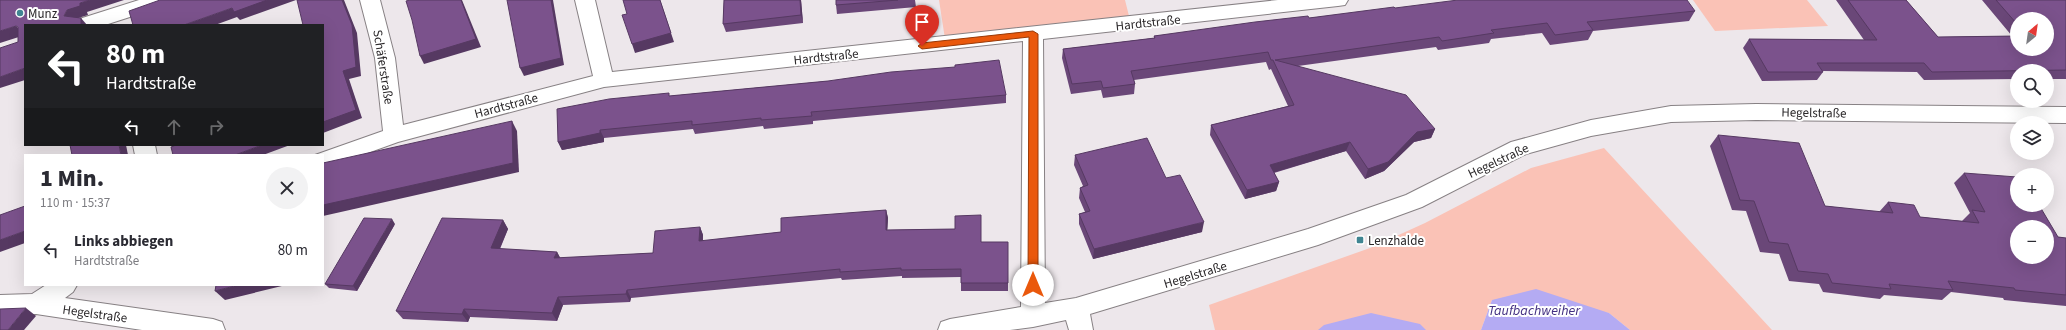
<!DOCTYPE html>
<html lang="de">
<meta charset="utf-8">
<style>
:root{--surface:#fff;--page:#f2f2f3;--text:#2b2b33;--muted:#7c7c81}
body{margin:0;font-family:"Source Sans 3",sans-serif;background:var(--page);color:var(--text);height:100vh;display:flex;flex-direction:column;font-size:15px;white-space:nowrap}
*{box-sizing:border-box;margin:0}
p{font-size:13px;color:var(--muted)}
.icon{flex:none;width:22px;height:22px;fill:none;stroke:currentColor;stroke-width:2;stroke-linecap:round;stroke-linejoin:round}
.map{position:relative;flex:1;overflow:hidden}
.panel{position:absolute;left:24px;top:154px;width:300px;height:132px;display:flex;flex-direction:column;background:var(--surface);border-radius:0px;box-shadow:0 4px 16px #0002}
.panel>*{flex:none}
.banner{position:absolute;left:24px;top:24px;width:300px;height:122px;border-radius:0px;box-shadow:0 4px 16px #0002;background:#202124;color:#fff;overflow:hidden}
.needle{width:26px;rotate:29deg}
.fabs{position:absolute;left:2010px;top:12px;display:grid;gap:8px}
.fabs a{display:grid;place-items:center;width:44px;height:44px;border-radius:50%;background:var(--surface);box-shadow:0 4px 16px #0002;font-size:20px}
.pin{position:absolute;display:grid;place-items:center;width:34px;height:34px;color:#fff;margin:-41px -17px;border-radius:50% 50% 50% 0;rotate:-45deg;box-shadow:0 0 4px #0007}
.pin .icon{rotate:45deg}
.me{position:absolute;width:44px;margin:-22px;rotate:0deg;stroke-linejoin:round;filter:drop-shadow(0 0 3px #0008)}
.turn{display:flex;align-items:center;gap:14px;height:84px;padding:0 16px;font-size:18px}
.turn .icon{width:52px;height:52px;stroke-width:2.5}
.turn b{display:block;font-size:28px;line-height:34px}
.lanes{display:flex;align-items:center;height:38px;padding:0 16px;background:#0003;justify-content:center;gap:20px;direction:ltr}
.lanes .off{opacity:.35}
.round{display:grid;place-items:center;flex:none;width:42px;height:42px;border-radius:21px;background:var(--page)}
.overview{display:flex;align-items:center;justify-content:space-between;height:68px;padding:0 16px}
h1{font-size:24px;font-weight:800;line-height:30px}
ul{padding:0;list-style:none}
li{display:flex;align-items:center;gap:12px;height:56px;padding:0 16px}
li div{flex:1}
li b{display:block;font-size:15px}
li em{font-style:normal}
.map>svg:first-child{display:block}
.green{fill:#fac2b6}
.water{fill:#b4abf3}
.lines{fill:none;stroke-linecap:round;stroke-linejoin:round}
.minor-casing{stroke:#878184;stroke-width:2}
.minor{fill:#fff;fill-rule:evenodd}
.wall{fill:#6a4778;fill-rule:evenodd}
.shaded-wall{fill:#563962}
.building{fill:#7b528c;stroke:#563962;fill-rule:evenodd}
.route{fill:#ea580c;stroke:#983908}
.poi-dot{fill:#408592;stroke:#fff;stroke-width:1.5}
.labels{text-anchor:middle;stroke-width:4;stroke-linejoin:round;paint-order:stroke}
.poi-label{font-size:13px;fill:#2b282a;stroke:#fff;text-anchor:start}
.street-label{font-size:13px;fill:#2b282a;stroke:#fff}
.water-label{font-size:14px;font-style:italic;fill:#433082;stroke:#fff}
</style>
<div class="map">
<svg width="2066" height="330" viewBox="0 0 2066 330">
<rect width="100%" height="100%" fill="#ede7eb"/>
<g class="green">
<path d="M939 0H1125L1130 20 945 39Z"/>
<path d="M1693 0H1807L1828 26 1715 31Z"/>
<path d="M1604 148 1772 330H1630L1609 313 1492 300 1481 330H1215L1209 305 1370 248 1425 223 1531 168Z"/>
</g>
<g class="water">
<path d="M1536 289 1609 313 1630 330H1481L1492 300Z"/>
<path d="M1371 313 1420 324 1426 330H1318L1324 325Z"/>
</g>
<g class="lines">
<defs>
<g id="minor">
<path d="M139 0H170L167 5 105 25H73L76 20Z"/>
<path d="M360 0H380L395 58 403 125 593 76 575 0H595L612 72 1278 0H1348L1345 5 1338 6 1043 39 1045 303 1076 298 1308 229 1406 195 1511 142 1591 120 1671 106 1756 104 2066 107V123L1756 120 1671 122 1591 136 1526 154 1422 207 1318 245 1090 314 1093 330H1069L1066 320 1033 327 1010 330H938L941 322 950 319 1021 307 1023 41 604 87 398 142 323 169V155H315L383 131 375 58Z"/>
<path d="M133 145H155L157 155H135Z"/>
<path d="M46 285H77L73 292 65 298 213 319 222 322 225 330H142L36 314 0 315V295L32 294Z"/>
</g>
</defs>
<use href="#minor" class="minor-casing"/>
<use href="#minor" class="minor"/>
</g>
<g class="wall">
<path d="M724 0H801L803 23 726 32 723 24Z"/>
<path d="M836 0H915L916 7 837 14 836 5Z"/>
<path d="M1836 0H1906L1938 37 2012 36 1982 0H2066V79H2047V71H2017V79L1924 80 1917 72 1822 71 1823 72 1817 80 1762 81 1743 48 1749 39 1864 40ZM2017 19 2047 49H2017Z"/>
<path d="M1395 8 1695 11 1689 21 1593 31 1588 40 1550 45 1542 33 1491 39 1489 43 1438 50 1436 47 1298 66 1435 129 1431 138 1414 142 1384 171 1365 179 1346 151 1274 173 1279 182 1276 191 1245 199 1210 135 1211 125 1288 106 1271 69 1269 70 1266 62 1134 80 1135 84 1134 94 1103 98 1101 90 1071 94 1062 58 1063 49 1154 38V36Z"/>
<path d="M828 81 1006 95V103L813 121V124L764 129 763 126 695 134 693 129 604 138V142L562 150 558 142 670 96Z"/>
<path d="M1718 135 1825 206 1879 212 1888 202 1920 217 1962 221 1970 213 1954 183 1964 173 2058 237 2066 238V306L2004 300 2003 298 1951 292 1942 300 1884 295 1880 299 1823 292 1819 284 1789 281 1779 254 1760 252 1746 211 1732 210 1710 146Z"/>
<path d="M1075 155 1166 178 1202 232 1093 259 1079 224V214L1085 212 1079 198 1080 188 1083 186 1074 165Z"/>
<path d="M886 210 888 218 887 230 955 229 981 224V242L1008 251V291H961V277L902 278V276L842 280 841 278 631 298 630 302 563 305 557 321 470 317 468 322 403 319 396 311 503 220 508 229 500 249 557 252 560 258 653 253 700 227 703 235V241L781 232Z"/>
<path d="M395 224 357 291 329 288 325 284Z"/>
</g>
<g class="shaded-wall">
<path d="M90 0H124L87 12 88 15 75 19 64 16 67 10 80 3Z"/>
<path d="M267 0H296L240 20 237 17 215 25H184L232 8Z"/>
<path d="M342 0H344L357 33 361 76 349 79 362 118 323 133V122L343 71Z"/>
<path d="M461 0H462L481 47 424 64 420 56Z"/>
<path d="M551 0H553L564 65 524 76 520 68Z"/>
<path d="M660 0 674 42 635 53 632 44Z"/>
<path d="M800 0H801L803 23 801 15Z"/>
<path d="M81 18 87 25H81Z"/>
<path d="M16 26 25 35 0 43V31Z"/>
<path d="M25 68V80L0 88V77Z"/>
<path d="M512 121 517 131 519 172 323 216V205Z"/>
<path d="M1435 129 1431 138 1414 142 1384 171 1365 179 1368 169 1417 132Z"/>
<path d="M600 130 604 138V142L562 150 558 142Z"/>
<path d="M1350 142 1346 151 1268 174 1270 165Z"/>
<path d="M119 145H126L128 155H121Z"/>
<path d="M262 145H290L263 155H235Z"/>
<path d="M1279 182 1276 191 1245 199 1247 190Z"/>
<path d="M886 210 888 218 887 238 886 230Z"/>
<path d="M392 219 395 224 357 291 353 286Z"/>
<path d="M503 220 508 229 496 257 491 248Z"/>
<path d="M1204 222 1202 232 1093 259 1094 249Z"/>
<path d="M700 227 703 235 702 249 699 241Z"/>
<path d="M25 231V243L0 252V240Z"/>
<path d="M557 252 562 261 554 258Z"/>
<path d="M238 285H286L225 300 215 291Z"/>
<path d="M627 290 631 298 630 302 626 294Z"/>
<path d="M558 297 563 305 557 321 552 313Z"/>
<path d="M26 308 36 316 24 330H8Z"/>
<path d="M464 309 470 317 468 322 462 314Z"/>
</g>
<g class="building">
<path d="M0 0H90L80 3V6L67 10 64 16 81 18V25H25V68L0 77V48L18 42V27L16 26 0 31Z"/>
<path d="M160 0H267L234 12 232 8 184 25H133L129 11Z"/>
<path d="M297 0H342L352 25 356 67 343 71 356 110 323 122V25H303Z"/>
<path d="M410 0H461L476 39 420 56 412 20 406 1Z"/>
<path d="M507 0H551L561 58 520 68Z"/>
<path d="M623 0H660L671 33 632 44 622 15 627 14Z"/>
<path d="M724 0H800L801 15 723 24Z"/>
<path d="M836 0H898L836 5Z"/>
<path d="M1458 0H1687L1695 11 1587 22 1593 30 1555 35 1547 23 1491 30 1494 33 1442 41 1439 37 1275 60 1406 95 1435 129 1417 132 1388 162 1368 169 1350 142 1270 165 1279 182 1247 190 1211 125 1294 105 1273 60H1271L1268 52 1131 71 1135 84 1103 88 1101 81 1072 84 1063 49 1155 38 1154 36 1255 22 1308 16 1309 18 1394 7 1395 8Z"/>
<path d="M1848 0H1906L1938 37 2017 36V49H2047V19H2017V24L1996 0H2066V70L1932 72 1924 63H1817L1823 72H1768L1749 39 1877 40Z"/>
<path d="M999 60 1006 95 811 112 812 116 761 120V118L692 125V121L600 130V133L558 142 557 109 609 99 669 93V96L828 81 891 72 955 67V65Z"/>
<path d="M512 121 513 163 323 205V163Z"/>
<path d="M1718 135 1799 143 1825 206 1893 213 1888 202 1914 205 1920 217 1979 223 1972 210 1985 212 1964 173 2017 177V205H2039L2058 237 2066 238V295L2015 290 2014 288 1948 281 1953 290 1889 284 1891 289 1832 283 1828 274 1798 271 1788 244 1769 242 1754 201 1740 200ZM2017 227H2047V257H2017Z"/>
<path d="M1147 138 1166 178 1180 175 1204 222 1094 249 1079 214 1090 211 1080 188 1088 185 1075 155Z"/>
<path d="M70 145H119L121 155H72Z"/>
<path d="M176 145H262L235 155H173L171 147Z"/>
<path d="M25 206V231L0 240V215Z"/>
<path d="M886 210V230L955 229V216L981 215V242H1008V283H961V269L901 270V268L840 272V269L627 290 626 294 558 297 552 313 464 309 462 314 396 311 442 218 503 220 491 248 557 252 554 258 653 253 655 231 700 227 699 241 781 232V218Z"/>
<path d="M364 218 392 219 353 286 325 284Z"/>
<path d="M216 285H238L215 291Z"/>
<path d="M26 308 8 330H0V309Z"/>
</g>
<path class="route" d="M1033 31 1038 34V285L1033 290 1028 285 1029 37 922 49 918 46 922 43Z"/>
<g class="poi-dot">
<circle cx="20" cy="13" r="4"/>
<rect x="1356" y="236" width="8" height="8" rx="2"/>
</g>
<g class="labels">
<g class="poi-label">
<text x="28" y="18">Munz</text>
<text x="1368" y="245">Lenzhalde</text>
</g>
<g class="street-label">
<text transform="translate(1148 22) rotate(-6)" y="5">Hardtstraße</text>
<text transform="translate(826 56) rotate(-6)" y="5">Hardtstraße</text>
<text transform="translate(384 67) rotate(81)" y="5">Schäferstraße</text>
<text transform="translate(506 105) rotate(-15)" y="5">Hardtstraße</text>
<text transform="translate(1814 112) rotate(1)" y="5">Hegelstraße</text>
<text transform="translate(1498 160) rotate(-25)" y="5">Hegelstraße</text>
<text transform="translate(1195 274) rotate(-17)" y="5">Hegelstraße</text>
<text transform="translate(95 313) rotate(8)" y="5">Hegelstraße</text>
</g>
<g class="water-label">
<text x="1534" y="315">Taufbachweiher</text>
</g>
</g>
</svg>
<div class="fabs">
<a><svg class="needle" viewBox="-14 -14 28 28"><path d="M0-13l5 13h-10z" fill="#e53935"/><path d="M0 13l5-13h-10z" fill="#7c7c81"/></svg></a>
<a><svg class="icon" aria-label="search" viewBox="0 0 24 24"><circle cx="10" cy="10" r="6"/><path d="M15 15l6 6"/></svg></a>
<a><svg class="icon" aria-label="layers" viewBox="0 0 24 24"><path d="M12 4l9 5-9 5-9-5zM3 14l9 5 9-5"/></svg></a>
<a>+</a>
<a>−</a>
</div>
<div class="pin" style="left:922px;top:46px;background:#d93025"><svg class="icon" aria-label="arrive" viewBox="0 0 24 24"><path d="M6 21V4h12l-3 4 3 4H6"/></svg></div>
<svg class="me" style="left:1033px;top:285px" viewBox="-20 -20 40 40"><circle r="19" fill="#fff"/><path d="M0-13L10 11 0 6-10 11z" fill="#ea580c"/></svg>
<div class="banner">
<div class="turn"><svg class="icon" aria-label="left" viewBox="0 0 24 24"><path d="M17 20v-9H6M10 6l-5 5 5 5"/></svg><div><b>80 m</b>Hardtstraße</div></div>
<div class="lanes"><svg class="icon" aria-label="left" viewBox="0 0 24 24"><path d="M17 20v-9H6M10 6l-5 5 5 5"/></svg><svg class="icon off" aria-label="ahead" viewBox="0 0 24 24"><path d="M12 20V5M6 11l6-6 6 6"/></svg><svg class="icon off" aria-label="right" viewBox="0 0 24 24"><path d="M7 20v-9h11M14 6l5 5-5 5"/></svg></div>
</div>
<section class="panel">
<div class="overview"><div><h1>1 Min.</h1><p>110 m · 15:37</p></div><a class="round"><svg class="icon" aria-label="close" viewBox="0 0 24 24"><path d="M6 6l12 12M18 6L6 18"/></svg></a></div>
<ul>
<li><svg class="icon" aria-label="left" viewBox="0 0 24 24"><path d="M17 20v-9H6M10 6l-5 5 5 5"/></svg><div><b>Links abbiegen</b><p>Hardtstraße</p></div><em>80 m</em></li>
</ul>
</section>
</div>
